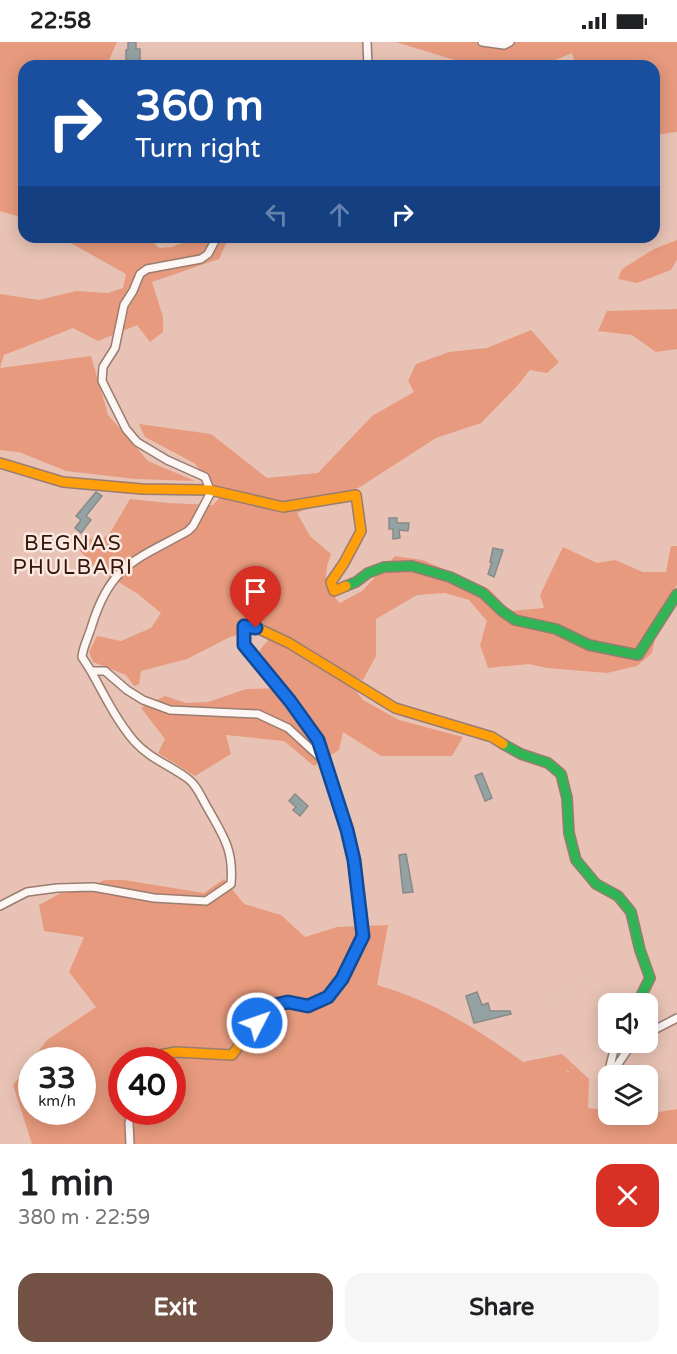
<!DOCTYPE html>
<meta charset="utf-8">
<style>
:root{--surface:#fff;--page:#f6f6f6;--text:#202124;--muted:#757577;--accent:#735245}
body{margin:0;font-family:"Varela Round",sans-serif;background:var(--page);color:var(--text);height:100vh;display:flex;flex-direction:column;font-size:22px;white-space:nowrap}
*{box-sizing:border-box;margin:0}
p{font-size:20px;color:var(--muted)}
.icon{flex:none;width:33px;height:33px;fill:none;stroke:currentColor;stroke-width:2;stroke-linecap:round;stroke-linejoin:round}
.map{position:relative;height:1102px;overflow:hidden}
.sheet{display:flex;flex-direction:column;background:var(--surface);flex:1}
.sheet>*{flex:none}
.hud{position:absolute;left:18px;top:18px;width:642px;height:183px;border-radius:18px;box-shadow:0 3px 15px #0003;background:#1a4fa0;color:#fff;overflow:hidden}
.fabs{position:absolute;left:598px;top:951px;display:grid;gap:12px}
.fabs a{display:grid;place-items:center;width:60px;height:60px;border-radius:12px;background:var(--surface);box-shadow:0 3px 15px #0003;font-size:30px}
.speed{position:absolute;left:18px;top:1005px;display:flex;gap:12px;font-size:30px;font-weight:700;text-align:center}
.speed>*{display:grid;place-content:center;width:78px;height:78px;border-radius:50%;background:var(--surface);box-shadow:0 3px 15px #0003;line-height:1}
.speed small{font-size:15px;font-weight:400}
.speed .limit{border:9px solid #d22;background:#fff;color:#111}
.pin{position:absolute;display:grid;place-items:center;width:51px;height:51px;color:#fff;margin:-62px -26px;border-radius:50% 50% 50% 0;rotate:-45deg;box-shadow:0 0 6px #0007}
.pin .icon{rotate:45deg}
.me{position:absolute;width:66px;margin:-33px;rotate:49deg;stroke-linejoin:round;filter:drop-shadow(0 0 4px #0008)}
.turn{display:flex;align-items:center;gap:21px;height:126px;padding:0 18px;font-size:27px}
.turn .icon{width:78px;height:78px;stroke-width:2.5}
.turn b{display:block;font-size:42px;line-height:51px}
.lanes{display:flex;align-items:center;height:57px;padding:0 18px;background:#0003;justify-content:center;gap:30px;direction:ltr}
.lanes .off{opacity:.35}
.round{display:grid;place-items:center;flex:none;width:63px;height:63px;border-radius:18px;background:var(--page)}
.overview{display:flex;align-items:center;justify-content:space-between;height:102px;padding:0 18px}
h1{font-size:36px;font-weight:700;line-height:45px}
.cta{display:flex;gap:12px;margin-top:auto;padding:12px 18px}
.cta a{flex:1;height:69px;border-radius:18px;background:var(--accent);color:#fff;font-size:24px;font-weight:700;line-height:69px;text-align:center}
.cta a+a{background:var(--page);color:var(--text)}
.status{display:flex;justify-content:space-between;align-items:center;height:42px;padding:0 30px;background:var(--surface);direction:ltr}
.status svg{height:16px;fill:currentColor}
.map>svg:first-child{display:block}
.green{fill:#e79a7d;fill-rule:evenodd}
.building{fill:#94a2a3;stroke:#898a88;stroke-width:1.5}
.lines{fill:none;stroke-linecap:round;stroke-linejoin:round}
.street-casing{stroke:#9a7c70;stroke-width:10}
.fast-casing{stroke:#9a7c70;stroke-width:12}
.slow-casing{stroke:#9a7c70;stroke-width:12}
.jam-casing{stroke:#9a7c70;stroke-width:12}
.path{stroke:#d1c6c2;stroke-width:1.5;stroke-dasharray:1.5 4.5;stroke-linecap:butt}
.street{stroke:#fcf6f4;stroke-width:7}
.fast{stroke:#30b455;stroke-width:9}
.slow{stroke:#ff9f0a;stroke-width:9}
.jam{stroke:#e5322d;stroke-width:9}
.route-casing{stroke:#114b97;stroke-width:15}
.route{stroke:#1a73e8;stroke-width:10}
.labels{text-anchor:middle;stroke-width:5;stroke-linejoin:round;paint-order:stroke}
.neighbourhood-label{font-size:21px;letter-spacing:1.5px;fill:#341509;stroke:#fae8e1}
</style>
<div class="status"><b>22:58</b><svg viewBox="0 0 49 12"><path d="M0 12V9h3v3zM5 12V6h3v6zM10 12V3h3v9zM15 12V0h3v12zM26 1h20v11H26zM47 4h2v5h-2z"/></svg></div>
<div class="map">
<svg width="677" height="1102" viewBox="0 0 677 1102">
<rect width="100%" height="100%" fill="#e8c3b5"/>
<g class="green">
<path d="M0 0H117L109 18 112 24H24V176L0 169Z"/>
<path d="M396 0H677V90L654 93V24H576L572 11 541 24H474Z"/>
<path d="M60 195H156L152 199 159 206 172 205 197 195H229L219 217 152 240 163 275V290L150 300 137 283 98 299 73 286 4 313 0 326 91 314 108 373 148 419 195 439 135 437 66 429 19 410 0 408V252L39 258 76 249 108 251 123 246 126 232Z"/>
<path d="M677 198V217L671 228 637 241 618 237 622 227 654 207Z"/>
<path d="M677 267V307L656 310 632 293 598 289 607 269Z"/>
<path d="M531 288 559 320 547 331 530 328 518 343 481 381 436 396 360 445 297 471 310 494 331 512C323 533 324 545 340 561L362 549 395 514 423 518 489 547 510 569 544 566 540 553 563 505 597 521 615 518 643 530H666L671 504H677V543L662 564 652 611 637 624 607 631 547 626 529 622 488 626 480 603 487 579 469 558 445 551 417 553 376 577V614L363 638 343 632 363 658 399 678 463 695 452 714H381L343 690 339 708 314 724 284 699 226 693 231 712 195 734 158 711 165 697 141 666 165 654 186 661 208 660 246 647 288 646 259 609 269 597 253 589 230 595 187 617 141 629 139 642 134 644 126 633 93 620 89 610 97 594 121 599 151 586 161 571 138 552 97 527 80 509 79 495 101 498 110 491 130 457 168 461 213 463 222 453 194 421 145 395 139 382 211 392 267 436 318 431 372 374 414 350 408 339 416 322 449 310 487 306Z"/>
<path d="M224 837 244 862 281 873 305 895 337 885 388 883 377 943C433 959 476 986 523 1020L562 1012 589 1037 588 1066 609 1069V1072H648L677 1067V1102H32L13 1043 32 1019V1070H82V1018H32L47 998 96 965 69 930 84 895 44 889 39 863 61 851 78 849 105 838H124L204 851ZM122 1018H172V1070H122Z"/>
</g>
<g class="building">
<path d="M128 0H136V7H140V24H126V8H128Z"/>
<path d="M96 450 102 454 86 474 91 478 81 491 75 486 81 478 76 474Z"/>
<path d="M389 476H397V481H409L408 489 399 488 400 496 393 497V487H389Z"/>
<path d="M493 506 503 508 494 535 488 532 492 520H490Z"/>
<path d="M482 731 492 756 485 759 475 734Z"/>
<path d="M295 752 308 764 300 774 293 768 296 765 289 759Z"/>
<path d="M406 812 413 850 403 851 399 813Z"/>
<path d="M477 950 482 963 488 961 490 969H510L511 972 474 981 466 954Z"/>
</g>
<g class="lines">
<defs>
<g id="street">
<path d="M367 0 368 24"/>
<path d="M482 0 504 3 510 0"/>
<path d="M217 195 208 212 201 217 147 227 140 232 133 249 124 263 115 306 103 325 102 339 126 387 137 400 167 418 205 435 210 448V452L193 484 188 489C136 518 111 522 92 583 89 594 83 604 82 615L91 629H105L127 648 143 658 170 668 258 672 288 686 324 719"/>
<path d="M0 864 27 850 57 846 93 845 154 856 206 859 231 842C234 808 223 793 207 765 201 755 197 743 187 736 169 723 149 716 134 699 117 679 104 653 91 629"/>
<path d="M648 991 677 976"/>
<path d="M616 1000 609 1028 616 1025 633 1000"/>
<path d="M130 1102 129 1081 132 1070"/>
</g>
<g id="fast">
<path d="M346 544 356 540 368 531 384 525 412 524 450 535 483 551 502 569 515 578 556 587 589 603 638 613 677 552"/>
<path d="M503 702 521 712 548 721 561 732 567 756 569 791 576 818 596 842 618 854 631 870 640 908 650 936 637 962"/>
</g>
<g id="slow">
<path d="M0 421 63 440 142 447 210 448 283 465 356 453 361 489 344 521 331 540 334 549 346 544"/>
<path d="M296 667 244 603 245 584 257 586 289 601 395 666 492 695 503 702"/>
<path d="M144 1018V1016L176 1010 232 1013C241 1002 260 973 270 966 281 957 293 963 305 963 326 965 340 941 348 925"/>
</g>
<path id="jam" d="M296 667 318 698 347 788 354 818 363 894 348 925"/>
</defs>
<use href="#street" class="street-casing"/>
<use href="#fast" class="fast-casing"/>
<use href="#slow" class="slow-casing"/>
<use href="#jam" class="jam-casing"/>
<g class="path">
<path d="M548 960H552L562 952 576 948C586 937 592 940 605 945L615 940 619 944 625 947 633 943 635 947"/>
<path d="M567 1030 598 1006H601L602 1011 606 1006"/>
<path d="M601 1031C598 1040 600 1047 609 1051"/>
<path d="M648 1044 655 1043 677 1048"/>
</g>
<use href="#street" class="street"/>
<use href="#fast" class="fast"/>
<use href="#slow" class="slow"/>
<use href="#jam" class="jam"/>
</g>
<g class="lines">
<defs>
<path id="route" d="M256 586 244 584V603L290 659 318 698 347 788 354 818 363 894 342 937 328 955 308 964 288 960 270 964 257 981"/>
</defs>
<use href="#route" class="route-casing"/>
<use href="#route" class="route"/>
</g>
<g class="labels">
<g class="neighbourhood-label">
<text x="73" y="508">BEGNAS<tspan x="73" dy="24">PHULBARI</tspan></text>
</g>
</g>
</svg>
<div class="fabs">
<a><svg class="icon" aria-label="sound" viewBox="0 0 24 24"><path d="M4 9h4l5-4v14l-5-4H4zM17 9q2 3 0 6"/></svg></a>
<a><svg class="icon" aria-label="layers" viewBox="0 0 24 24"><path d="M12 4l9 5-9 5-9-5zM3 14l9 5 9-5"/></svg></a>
</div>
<div class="speed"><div>33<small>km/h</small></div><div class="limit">40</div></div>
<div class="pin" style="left:256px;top:586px;background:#d93025"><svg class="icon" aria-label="arrive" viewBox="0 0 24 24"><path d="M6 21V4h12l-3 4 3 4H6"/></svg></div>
<svg class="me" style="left:257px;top:981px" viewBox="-20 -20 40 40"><circle r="17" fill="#1a73e8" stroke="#fff" stroke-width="3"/><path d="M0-11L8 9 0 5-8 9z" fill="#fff"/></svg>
<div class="hud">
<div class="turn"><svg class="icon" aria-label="right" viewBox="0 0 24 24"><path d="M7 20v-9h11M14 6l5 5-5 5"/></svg><div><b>360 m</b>Turn right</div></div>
<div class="lanes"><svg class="icon off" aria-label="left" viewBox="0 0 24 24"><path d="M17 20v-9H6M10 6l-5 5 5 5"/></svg><svg class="icon off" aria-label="ahead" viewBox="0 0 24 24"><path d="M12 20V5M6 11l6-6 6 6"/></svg><svg class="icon" aria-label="right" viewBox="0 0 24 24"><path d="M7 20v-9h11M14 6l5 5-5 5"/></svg></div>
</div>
</div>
<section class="sheet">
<div class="overview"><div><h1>1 min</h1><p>380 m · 22:59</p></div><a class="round" style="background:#d93025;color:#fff"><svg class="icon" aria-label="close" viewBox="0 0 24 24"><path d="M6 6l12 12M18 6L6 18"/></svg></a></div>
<div class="cta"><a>Exit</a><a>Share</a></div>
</section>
